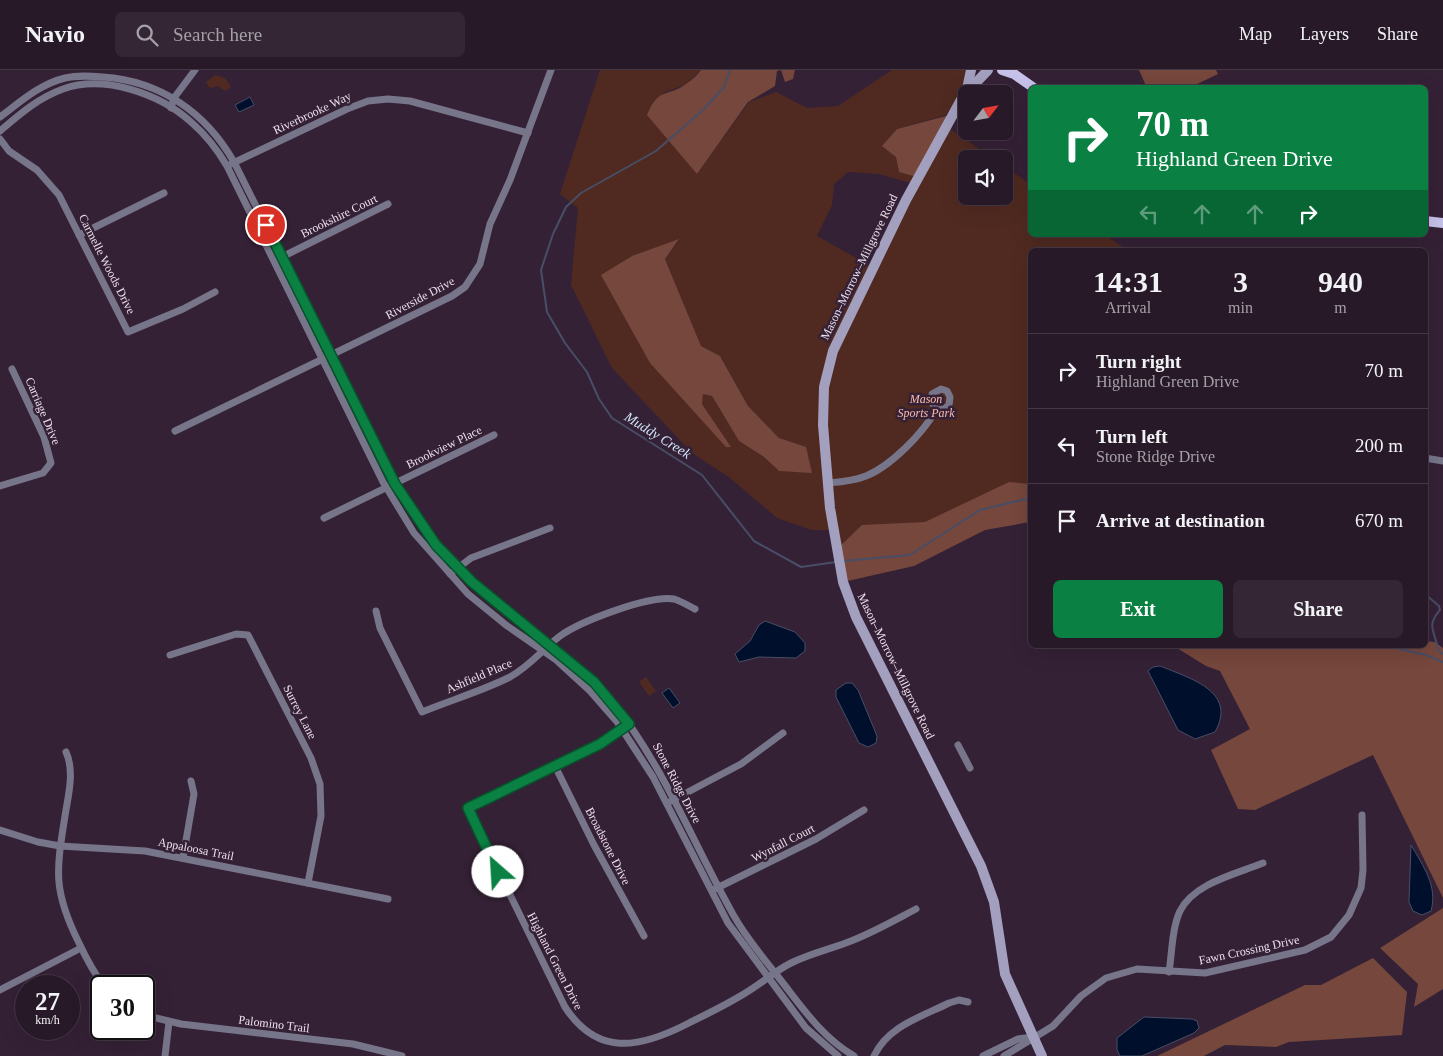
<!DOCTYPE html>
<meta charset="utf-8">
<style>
:root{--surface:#281928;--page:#342634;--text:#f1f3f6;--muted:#a5a0a8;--line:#443845;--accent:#0b8043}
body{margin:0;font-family:"Times New Roman",serif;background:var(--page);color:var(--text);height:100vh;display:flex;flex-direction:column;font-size:19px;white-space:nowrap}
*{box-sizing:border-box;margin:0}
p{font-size:16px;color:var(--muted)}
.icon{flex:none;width:28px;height:28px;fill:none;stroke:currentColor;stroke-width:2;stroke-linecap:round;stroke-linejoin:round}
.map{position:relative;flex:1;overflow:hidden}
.drawer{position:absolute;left:1028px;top:178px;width:400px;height:400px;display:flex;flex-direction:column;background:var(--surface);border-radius:8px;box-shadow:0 5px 20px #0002,0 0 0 1px var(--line)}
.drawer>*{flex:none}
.top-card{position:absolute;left:1028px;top:15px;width:400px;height:152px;border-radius:8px;box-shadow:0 5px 20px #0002,0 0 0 1px var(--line);background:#0b8043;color:#fff;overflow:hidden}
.needle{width:32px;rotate:59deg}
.controls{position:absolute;left:958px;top:15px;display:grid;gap:10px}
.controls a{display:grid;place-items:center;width:55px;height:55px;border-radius:8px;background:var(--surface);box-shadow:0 5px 20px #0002,0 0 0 1px var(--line);font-size:25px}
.speed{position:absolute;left:15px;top:905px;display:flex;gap:10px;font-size:25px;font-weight:700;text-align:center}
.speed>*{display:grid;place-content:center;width:65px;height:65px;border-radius:50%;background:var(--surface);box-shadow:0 5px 20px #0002,0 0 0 1px var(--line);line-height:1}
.speed small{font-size:12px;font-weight:400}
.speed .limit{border:2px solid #111;border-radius:8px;background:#fff;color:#111}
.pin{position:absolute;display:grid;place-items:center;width:42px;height:42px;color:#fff;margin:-21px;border:2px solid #fff;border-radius:50%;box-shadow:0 1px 5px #0007}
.me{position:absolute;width:55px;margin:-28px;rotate:334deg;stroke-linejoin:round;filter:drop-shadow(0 0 4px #0008)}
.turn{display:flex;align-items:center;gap:18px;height:105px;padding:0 25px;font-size:22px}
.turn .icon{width:65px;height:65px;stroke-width:2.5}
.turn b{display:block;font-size:35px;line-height:42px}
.lanes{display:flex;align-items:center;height:48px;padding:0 25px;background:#0003;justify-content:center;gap:25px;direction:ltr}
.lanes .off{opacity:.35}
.eta{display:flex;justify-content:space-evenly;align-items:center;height:85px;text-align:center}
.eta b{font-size:30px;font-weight:700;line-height:35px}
.cta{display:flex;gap:10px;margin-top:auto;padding:10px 25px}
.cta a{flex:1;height:58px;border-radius:8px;background:var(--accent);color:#fff;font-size:20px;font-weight:700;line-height:58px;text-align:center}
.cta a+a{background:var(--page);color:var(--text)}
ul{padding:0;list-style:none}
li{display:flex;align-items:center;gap:15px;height:75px;padding:0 25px;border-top:1px solid var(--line)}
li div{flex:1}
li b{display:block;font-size:19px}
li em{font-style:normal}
header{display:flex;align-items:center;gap:30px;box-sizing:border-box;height:70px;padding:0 25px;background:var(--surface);border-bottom:1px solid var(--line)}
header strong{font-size:24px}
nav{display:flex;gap:28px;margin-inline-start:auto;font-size:18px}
.search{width:350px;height:45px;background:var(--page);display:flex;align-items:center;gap:12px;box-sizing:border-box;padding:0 18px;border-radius:8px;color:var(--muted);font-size:19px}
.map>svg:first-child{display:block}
.green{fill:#502a21;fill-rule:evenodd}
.forest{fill:#76473c}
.water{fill:#000f2c;stroke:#474e66}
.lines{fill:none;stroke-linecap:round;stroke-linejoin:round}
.stream{stroke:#474e66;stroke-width:2}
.street{stroke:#777589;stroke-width:7}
.secondary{stroke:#a3a0bf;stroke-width:10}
.primary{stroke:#c5c1e9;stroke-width:10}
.route-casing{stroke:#07532c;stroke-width:12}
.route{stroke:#0b8043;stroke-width:9}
.labels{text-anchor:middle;stroke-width:5;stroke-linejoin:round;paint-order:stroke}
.street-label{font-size:12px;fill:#ede0ee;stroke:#352136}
.park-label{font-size:12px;font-style:italic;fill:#fbbbac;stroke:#352136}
.water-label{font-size:14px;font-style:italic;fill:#d1e4fc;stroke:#352136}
</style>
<header>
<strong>Navio</strong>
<div class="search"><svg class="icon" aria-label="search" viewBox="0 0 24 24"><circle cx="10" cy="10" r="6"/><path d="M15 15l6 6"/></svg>Search here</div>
<nav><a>Map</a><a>Layers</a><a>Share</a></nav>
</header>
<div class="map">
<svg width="1443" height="986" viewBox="0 0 1443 986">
<rect width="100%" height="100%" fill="#352136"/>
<g class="green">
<path d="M600 0H701L685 15 663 23 697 104 749 32 776 22 807 38 838 36 892 0H969L964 19 946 45 897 59 883 75 896 87 899 102 946 56 994 89H966V126H1004V96L1030 114V165H1105L1127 180H1030V428L838 492 833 460H812L777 448 729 407 692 383 612 298 571 215 578 138 560 124ZM848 102 879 104 914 114 872 197 817 166 832 135 834 114ZM679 170 665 189 701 276 720 286 748 336 779 368 806 378 779 401 764 387 739 371 712 326 703 324 702 334 731 377 601 205Z"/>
<path d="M215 5 225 8 231 17 225 21 218 16 210 18 206 12Z"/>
<path d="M646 607 656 621 649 626 639 612Z"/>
</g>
<g class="forest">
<path d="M701 0H781L777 1 775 16 748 32 697 104 647 45C659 16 667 28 686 14 692 10 697 5 701 0Z"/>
<path d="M781 0H795L793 9 785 12Z"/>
<path d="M1139 0H1216L1218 4 1191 17 1147 18Z"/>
<path d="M946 46V56L917 107 899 102 896 87 882 76 897 59Z"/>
<path d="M679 169 665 189 701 276 720 286 748 336 779 368 806 377 812 403 779 401 764 387 739 371 712 326 703 324 702 334 731 377H726L650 293 601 205 632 186Z"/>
<path d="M1009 412 1030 414V452L985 460 914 496 843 512 836 480 862 455 925 452Z"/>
<path d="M1425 571 1435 572 1443 578V828L1373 685 1255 740 1238 739 1211 680 1250 659 1220 601 1206 596 1172 575H1425Z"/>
<path d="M1443 838V919L1414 937 1418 914 1380 878Z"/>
<path d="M1373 888 1407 922 1402 965 1289 972 1276 977 1225 975 1204 986H1157L1305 915H1321Z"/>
</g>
<g class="water">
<path d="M250 27 254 35 239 42 235 35Z"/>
<path d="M765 551 795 562 805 573V581L796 588 759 587 739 592 735 584 750 571 759 555Z"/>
<path d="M1160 596C1189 608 1238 621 1215 662L1195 669 1178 660 1148 601 1153 597Z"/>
<path d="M846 613H852L858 620 877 666 876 673 868 677 859 673 836 627V620Z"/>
<path d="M669 618 680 633 673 638 662 623Z"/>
<path d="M1411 775C1423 796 1438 816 1431 841L1422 845 1413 841 1409 832Z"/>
<path d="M1144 947 1192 949 1197 951 1199 958 1194 963 1142 986H1120L1117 980V968Z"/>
</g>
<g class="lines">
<g class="stream">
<path d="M730 0 724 17 703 40 656 81 581 123 566 137 553 164 541 200 547 242 565 273 587 302 599 329 612 348 702 405 754 471 801 497 836 492"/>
<path d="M844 491 910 485 980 440 1030 428"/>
<path d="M1425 524 1439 536 1440 540C1425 557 1436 562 1438 580L1443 584"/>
<path d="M1382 575 1426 585 1443 592"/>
</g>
<g class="street">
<path d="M171 38 174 28 195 0"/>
<path d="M0 47C20 32 40 14 65 8 78 5 90 6 103 7 161 11 206 43 234 92L395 414C424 463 461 504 506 541 542 571 584 597 614 634 663 696 691 768 729 837 744 866 766 891 786 917 806 943 825 969 854 986"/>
<path d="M0 61C20 44 38 28 63 19 104 4 160 24 191 52 206 65 217 79 227 96L383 412 414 463 468 524 506 555 555 589 590 621 618 653 653 707 728 853 806 958 838 986"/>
<path d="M0 69 9 81 37 100 59 125 128 262 183 239 215 222"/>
<path d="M231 94 347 39 368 31 388 29 410 31 528 63"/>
<path d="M79 165 164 123"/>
<path d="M278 189 388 134"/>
<path d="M175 361 452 226 465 217 480 194 490 154 510 110 551 0"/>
<path d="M1425 388 1443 391"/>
<path d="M828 413C840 412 854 411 866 406 891 396 923 363 936 340L944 339 949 335 950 327 947 321 941 319 932 324 931 330 936 340"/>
<path d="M0 416 43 403 51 393 44 367 12 299"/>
<path d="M324 448 494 365"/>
<path d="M450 504 471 488 550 458"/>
<path d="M376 541 380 558 422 642C451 630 482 621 510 607 530 596 543 579 560 566 581 551 649 525 674 529 681 531 689 536 695 539"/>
<path d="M170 585 236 564 248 565 311 688 320 714 321 746 308 813"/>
<path d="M625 658 600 675 468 739 565 937C597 986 638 979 687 954 707 944 728 934 747 922 762 913 775 901 791 893 811 883 831 879 851 871 874 862 895 850 916 839"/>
<path d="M958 675 970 698"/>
<path d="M66 682C75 702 68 726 65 746 56 802 53 821 79 873 86 888 94 903 104 916"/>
<path d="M555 696 594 775 644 866"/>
<path d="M671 731 741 694 783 663"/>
<path d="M0 760 38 772 60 776 145 781 388 829"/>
<path d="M183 788 194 724 191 711"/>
<path d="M715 819 816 769 864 740"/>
<path d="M1169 902C1172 883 1172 858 1180 841 1194 813 1236 804 1263 793"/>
<path d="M0 920 81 878"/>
<path d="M144 945 181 954 353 974 402 986"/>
<path d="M165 986 169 952"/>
<path d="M874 986C888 956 921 947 949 933L959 930 968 932"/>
<path d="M983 986 1018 969 1032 967"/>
<path d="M1004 986 1053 956 1081 926 1106 908 1137 899 1205 903 1305 880 1331 867 1349 845 1361 818 1363 800 1362 745"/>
</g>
<g class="secondary">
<path d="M971 0 967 19 906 130 833 281 824 317 823 355 830 438 843 512 856 547 981 796 994 832 1005 904 1042 986"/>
<path d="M967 19 971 18 988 0"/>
</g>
<g class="primary">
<path d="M1002 0 1014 4 1034 18"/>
<path d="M1425 151 1443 153"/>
</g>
</g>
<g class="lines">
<defs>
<path id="route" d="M266 155 395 414 436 475 472 512 594 612 629 654 600 674 468 738 498 802"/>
</defs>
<use href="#route" class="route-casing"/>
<use href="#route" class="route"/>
</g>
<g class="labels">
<g class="street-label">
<text transform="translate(312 43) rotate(-25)" y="4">Riverbrooke Way</text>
<text transform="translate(339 146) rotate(-26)" y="4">Brookshire Court</text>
<text transform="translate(107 194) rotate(63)" y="4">Carmelle Woods Drive</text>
<text transform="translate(859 197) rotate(-64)" y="4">Mason–Morrow–Millgrove Road</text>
<text transform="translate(420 228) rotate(-28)" y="4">Riverside Drive</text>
<text transform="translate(43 341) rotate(67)" y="4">Carriage Drive</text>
<text transform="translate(444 377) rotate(-26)" y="4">Brookview Place</text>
<text transform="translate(896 596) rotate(64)" y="4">Mason–Morrow–Millgrove Road</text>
<text transform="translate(479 606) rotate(-23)" y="4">Ashfield Place</text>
<text transform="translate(300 642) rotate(63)" y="4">Surrey Lane</text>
<text transform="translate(677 713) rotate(62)" y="4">Stone Ridge Drive</text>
<text transform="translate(783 773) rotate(-27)" y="4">Wynfall Court</text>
<text transform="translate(608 776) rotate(63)" y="4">Broadstone Drive</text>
<text transform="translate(196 779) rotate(11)" y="4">Appaloosa Trail</text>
<text transform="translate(1249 880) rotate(-12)" y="4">Fawn Crossing Drive</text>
<text transform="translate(555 891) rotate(63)" y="4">Highland Green Drive</text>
<text transform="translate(274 954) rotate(7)" y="4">Palomino Trail</text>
</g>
<g class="park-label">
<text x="926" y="333">Mason<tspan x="926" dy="14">Sports Park</tspan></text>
</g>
<g class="water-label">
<text transform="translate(658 365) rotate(32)" y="5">Muddy Creek</text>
</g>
</g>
</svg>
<div class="controls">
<a><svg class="needle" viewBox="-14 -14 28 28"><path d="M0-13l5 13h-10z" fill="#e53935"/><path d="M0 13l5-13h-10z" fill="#a5a0a8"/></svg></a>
<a><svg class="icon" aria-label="sound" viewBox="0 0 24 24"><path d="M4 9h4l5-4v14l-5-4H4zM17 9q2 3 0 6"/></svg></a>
</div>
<div class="speed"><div>27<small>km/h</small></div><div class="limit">30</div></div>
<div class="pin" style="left:266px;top:155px;background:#d93025"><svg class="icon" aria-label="arrive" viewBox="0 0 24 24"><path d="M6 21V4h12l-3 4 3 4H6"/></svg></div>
<svg class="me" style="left:498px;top:802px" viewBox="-20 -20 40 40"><circle r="19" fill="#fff"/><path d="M0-13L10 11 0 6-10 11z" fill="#0b8043"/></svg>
<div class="top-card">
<div class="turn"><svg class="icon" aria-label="right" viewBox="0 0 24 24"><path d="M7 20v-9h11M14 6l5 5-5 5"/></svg><div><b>70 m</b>Highland Green Drive</div></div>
<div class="lanes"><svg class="icon off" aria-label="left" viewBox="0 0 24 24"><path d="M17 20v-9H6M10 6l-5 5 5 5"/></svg><svg class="icon off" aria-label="ahead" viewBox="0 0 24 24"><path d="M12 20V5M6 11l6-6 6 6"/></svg><svg class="icon off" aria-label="ahead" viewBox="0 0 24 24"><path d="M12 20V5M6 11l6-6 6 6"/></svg><svg class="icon" aria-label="right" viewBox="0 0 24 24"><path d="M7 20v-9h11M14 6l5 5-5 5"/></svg></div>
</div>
<section class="drawer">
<div class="eta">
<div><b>14:31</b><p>Arrival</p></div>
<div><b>3</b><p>min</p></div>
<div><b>940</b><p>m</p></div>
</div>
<ul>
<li><svg class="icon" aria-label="right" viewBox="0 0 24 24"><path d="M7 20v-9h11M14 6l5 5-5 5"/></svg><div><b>Turn right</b><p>Highland Green Drive</p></div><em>70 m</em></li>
<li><svg class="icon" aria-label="left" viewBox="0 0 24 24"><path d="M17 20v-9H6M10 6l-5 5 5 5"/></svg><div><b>Turn left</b><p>Stone Ridge Drive</p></div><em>200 m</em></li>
<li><svg class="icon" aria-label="arrive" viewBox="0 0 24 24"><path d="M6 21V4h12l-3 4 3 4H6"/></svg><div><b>Arrive at destination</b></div><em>670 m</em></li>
</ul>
<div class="cta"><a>Exit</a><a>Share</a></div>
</section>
</div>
